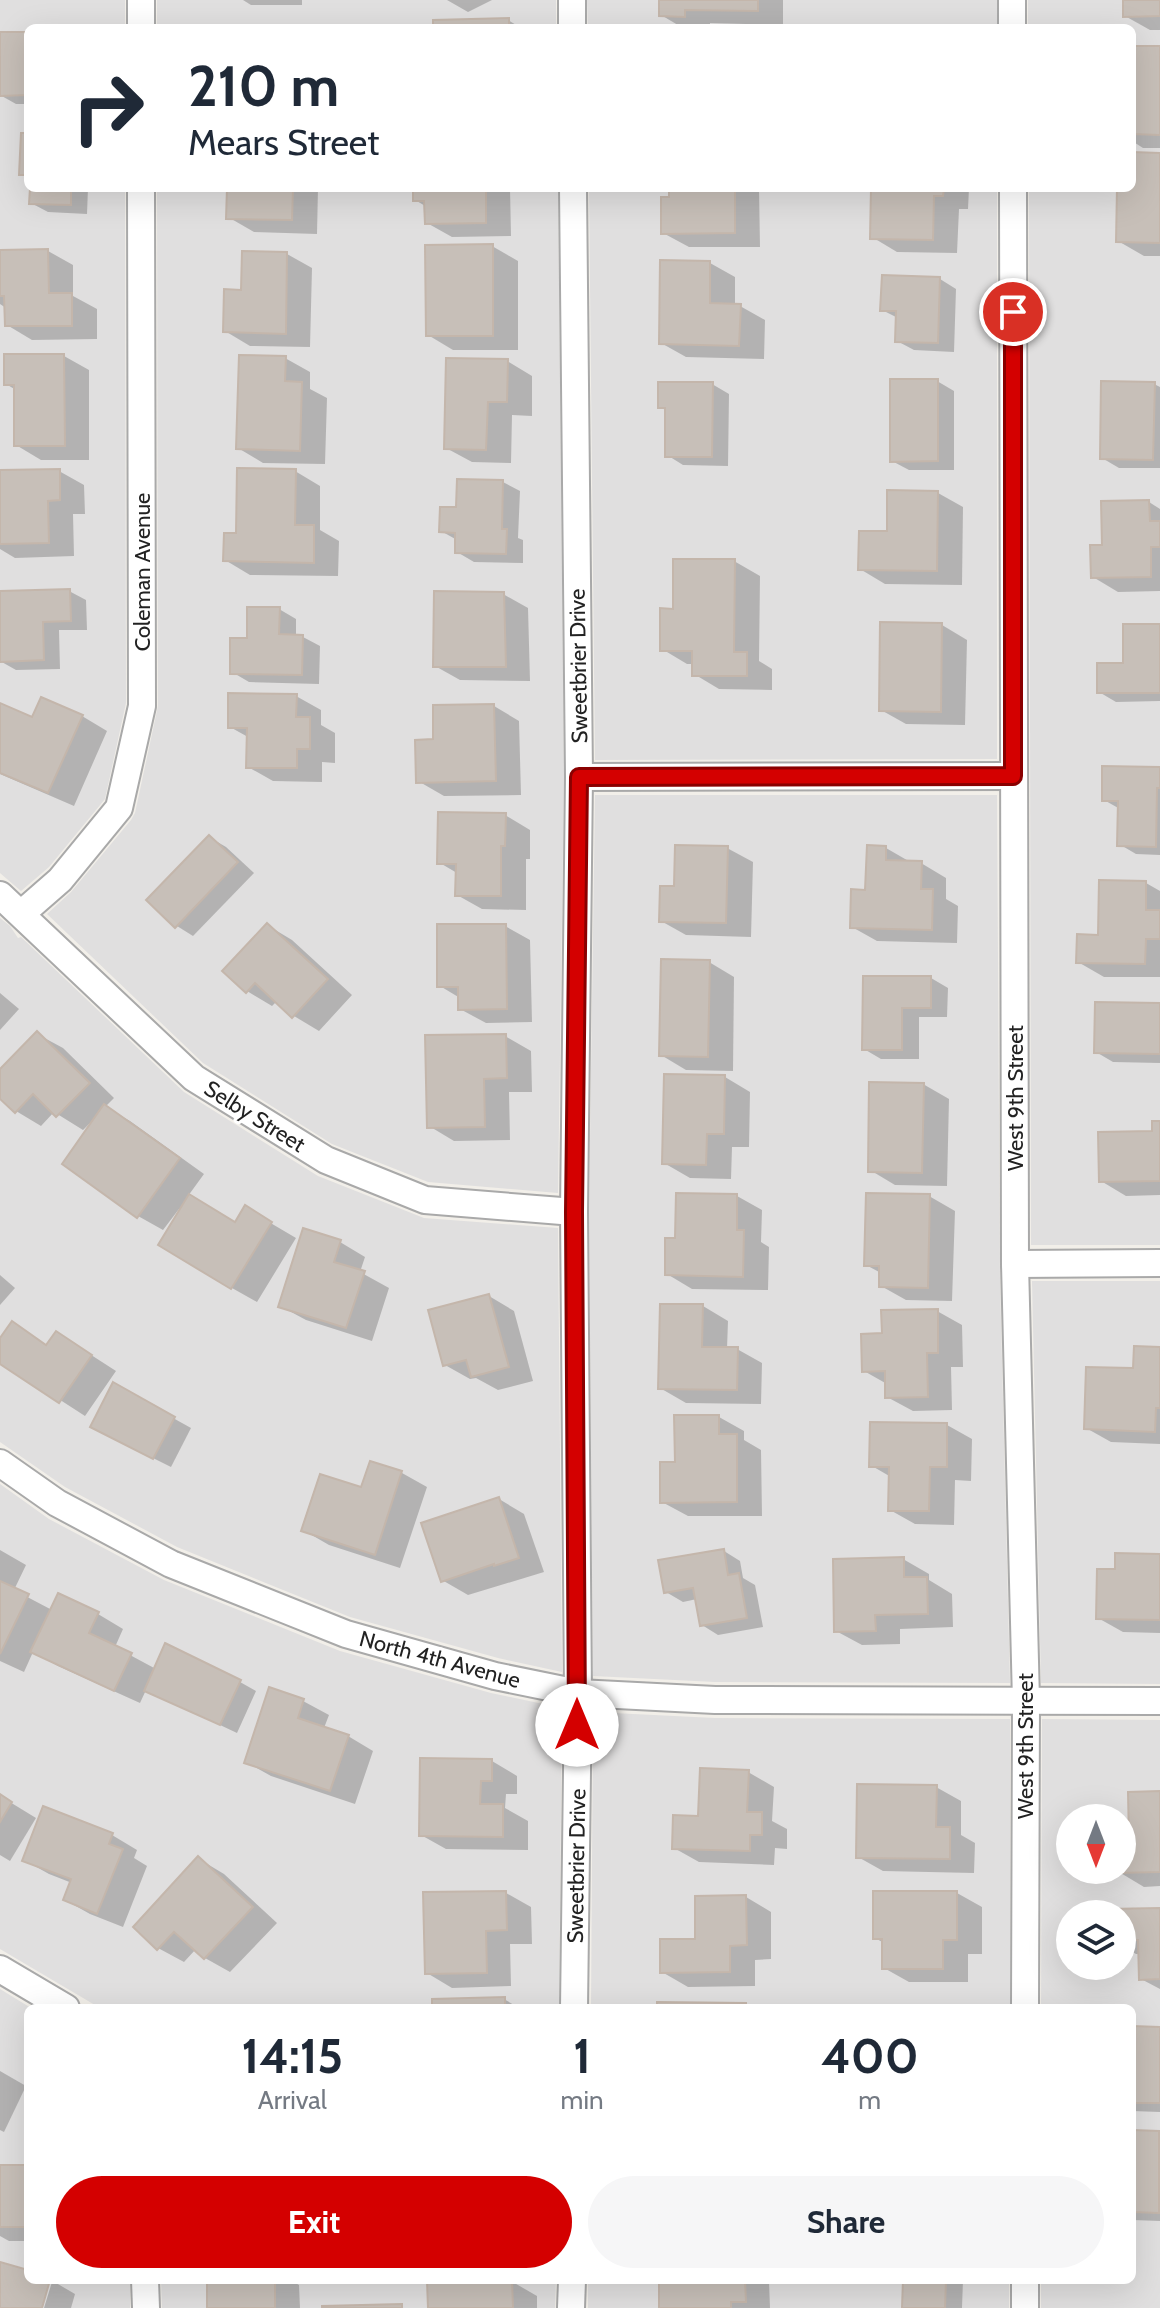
<!DOCTYPE html>
<style>
:root{--surface:#fff;--page:#f6f6f7;--text:#1f2937;--muted:#747a83;--accent:#d40000}
body{margin:0;font-family:Cabin,sans-serif;background:var(--page);color:var(--text);height:100vh;display:flex;flex-direction:column;font-size:30px;white-space:nowrap}
*{box-sizing:border-box;margin:0}
p{font-size:26px;color:var(--muted)}
.icon{flex:none;width:44px;height:44px;fill:none;stroke:currentColor;stroke-width:2;stroke-linecap:round;stroke-linejoin:round}
.map{position:relative;flex:1;overflow:hidden}
.panel{position:absolute;left:24px;top:2004px;width:1112px;height:280px;display:flex;flex-direction:column;background:var(--surface);border-radius:12px;box-shadow:0 8px 32px #0002}
.panel>*{flex:none}
.guide{position:absolute;left:24px;top:24px;width:1112px;height:168px;border-radius:12px;box-shadow:0 8px 32px #0002;background:#fff;color:var(--text);overflow:hidden}
.needle{width:52px;rotate:180deg}
.fabs{position:absolute;left:1056px;top:1804px;display:grid;gap:16px}
.fabs a{display:grid;place-items:center;width:80px;height:80px;border-radius:50%;background:var(--surface);box-shadow:0 8px 32px #0002;font-size:40px}
.pin{position:absolute;display:grid;place-items:center;width:68px;height:68px;color:#fff;margin:-34px;border:4px solid #fff;border-radius:50%;box-shadow:0 2px 8px #0007}
.me{position:absolute;width:88px;margin:-44px;rotate:0deg;stroke-linejoin:round;filter:drop-shadow(0 0 6px #0008)}
.turn{display:flex;align-items:center;gap:28px;height:168px;padding:0 32px;font-size:36px}
.turn .icon{width:104px;height:104px;stroke-width:2.5}
.turn b{display:block;font-size:56px;line-height:68px}
.eta{display:flex;justify-content:space-evenly;align-items:center;height:136px;text-align:center}
.eta b{font-size:48px;font-weight:700;line-height:56px}
.primary-button{display:flex;gap:16px;margin-top:auto;padding:16px 32px}
.primary-button a{flex:1;height:92px;border-radius:48px;background:var(--accent);color:#fff;font-size:32px;font-weight:700;line-height:92px;text-align:center}
.primary-button a+a{background:var(--page);color:var(--text)}
.map>svg:first-child{display:block}
.residential{fill:#e0dfdf;fill-rule:evenodd}
.shadow{fill:#0003}
.building{fill:#c7bfb8;stroke:#c4b6ab;stroke-width:2}
.lines{fill:none;stroke-linecap:round;stroke-linejoin:round}
.street-casing{stroke:#a9a9a9;stroke-width:30}
.street{stroke:#fff;stroke-width:26}
.route-casing{stroke:#8a0000;stroke-width:20}
.route{stroke:#d40000;stroke-width:14}
.labels{text-anchor:middle;stroke-width:6;stroke-linejoin:round;paint-order:stroke}
.street-label{font-size:22px;fill:#222;stroke:#fff}
</style>
<div class="map">
<svg width="1160" height="2308" viewBox="0 0 1160 2308">
<rect width="100%" height="100%" fill="#f2efe9"/>
<g class="residential">
<path d="M0 0H125V28H28V188H125L126 703 105 799 49 867 21 891 0 873Z"/>
<rect x="157" y="0" width="399" height="28"/>
<path d="M587 0H997V28H588Z"/>
<path d="M1028 0H1160V1245H1031L1029 188H1132V28H1028Z"/>
<path d="M157 188H558L564 777 558 1193 428 1182 332 1144 203 1063 47 914 71 892 131 820 135 813 158 706Z"/>
<path d="M589 188H997V759L595 760Z"/>
<path d="M595 795H997L1000 1281 1010 1683 715 1682 593 1676 589 1212Z"/>
<path d="M0 918 10 926 18 938 21 937 184 1092 318 1176 424 1218 558 1228 562 1672 498 1658 350 1617 177 1547 65 1487 0 1442Z"/>
<path d="M1032 1281H1160V1684L1041 1683Z"/>
<path d="M0 1484 49 1519 164 1580 340 1651 491 1693 562 1708 559 2008H100L0 1949Z"/>
<path d="M593 1712 715 1718 1010 1719V2008H591Z"/>
<path d="M1042 1719 1160 1720V2308H1041V2280H1132V2008H1041ZM1070 1818H1122V1870H1070ZM1070 1914H1122V1966H1070Z"/>
<path d="M0 1989 31 2008H28V2280H130V2308H0Z"/>
<path d="M161 2280H556L555 2308H162Z"/>
<rect x="588" y="2280" width="421" height="28"/>
</g>
<g class="shadow">
<path d="M243 0H302V5H251Z"/>
<path d="M447 0H492L468 12Z"/>
<path d="M661 0H783V25L710 23V28H683L661 15Z"/>
<path d="M1125 0H1160V30H1150L1125 16Z"/>
<path d="M508 20 521 28H435Z"/>
<path d="M0 34H28V104H16L0 95Z"/>
<path d="M1132 48H1160V148H1143L1132 141Z"/>
<path d="M1132 154 1160 155V256H1144L1118 241 1119 188H1132Z"/>
<path d="M32 188H88L87 214 48 212 31 203Z"/>
<path d="M229 188H318L317 234 254 232 228 217Z"/>
<path d="M415 188H510L511 236 452 237 427 223V207L415 200Z"/>
<path d="M671 188H759L760 247H689L663 233 672 199Z"/>
<path d="M873 188H969L968 209H959L957 253 897 252 872 237Z"/>
<path d="M492 246 518 261V350H453L428 335Z"/>
<path d="M0 251H48L73 265V296L97 309V339L32 340 7 325 6 308 0 304Z"/>
<path d="M287 254 312 268 310 347 250 346 225 331 243 292Z"/>
<path d="M710 263 735 277V305L740 306 765 320 764 359 686 357 661 343Z"/>
<path d="M940 279 956 289 954 352 914 350 897 341 898 318 882 310Z"/>
<path d="M64 356 89 370V460H41L16 445V390L6 384Z"/>
<path d="M285 358 310 372V389L327 398 325 464 263 463 238 448Z"/>
<path d="M507 361 532 376V416L512 415 511 463 472 462 446 448Z"/>
<path d="M937 381 954 391V470H909L892 461Z"/>
<path d="M712 384 729 394 728 466 683 465 667 455V411L660 407Z"/>
<path d="M1154 384 1160 387V468H1119L1102 458Z"/>
<path d="M59 471 84 485 85 514H73L74 556 15 558 0 549V472Z"/>
<path d="M295 471 320 486V530L339 541 338 576 250 575 225 560 238 535Z"/>
<path d="M503 482 520 491 518 538 523 540V563L474 562 457 552V540L441 531 458 509Z"/>
<path d="M938 493 963 507 962 585 885 584 860 569 889 533Z"/>
<path d="M1149 502 1160 509V591L1118 592 1093 577 1104 547Z"/>
<path d="M734 561 760 576 759 661 772 669V690L719 689 694 674V664H687L662 649 675 611Z"/>
<path d="M69 591 86 600 87 630H59L60 669 16 670 0 661V593Z"/>
<path d="M503 594 528 608 530 681 460 680 435 666Z"/>
<path d="M279 609 296 619V637H303L320 646 319 684 249 682 232 672 249 640Z"/>
<path d="M942 625 967 640 965 725 906 724 881 710Z"/>
<path d="M1160 626V701L1116 702 1099 692Z"/>
<path d="M296 696 321 710V725L335 733V763L322 762V782L273 781 248 767V737L230 727Z"/>
<path d="M0 705 33 719 82 716 107 731 74 806 0 774Z"/>
<path d="M494 706 519 721 521 795 444 796 418 781 435 741Z"/>
<path d="M1160 769V855L1136 854 1119 844 1120 809 1104 800Z"/>
<path d="M505 815 530 830V859H526V910L482 909 457 895V873L440 863Z"/>
<path d="M209 837 226 847 254 873 193 936 177 926Z"/>
<path d="M727 848 753 862 751 937 686 935 661 921 676 888Z"/>
<path d="M886 848 912 863H921L946 878V899L958 906 957 943 877 941 852 927Z"/>
<path d="M1146 883 1160 891V977H1104L1078 962Z"/>
<path d="M267 925 292 940 352 995 319 1031 294 1016 277 1001 272 1006 247 991Z"/>
<path d="M505 926 530 940 532 1022 486 1023 460 1009V998L440 986Z"/>
<path d="M709 962 734 977 733 1071 686 1070 661 1055Z"/>
<path d="M865 978H931L948 988 947 1017H919V1059H881L864 1049Z"/>
<path d="M0 993 19 1009 0 1030Z"/>
<path d="M1160 1005V1063L1113 1062 1096 1052Z"/>
<path d="M37 1034 63 1048 114 1098 105 1107 130 1121 204 1174 188 1196 236 1224 245 1208 296 1238 257 1302 232 1288 181 1211 179 1209 163 1230 138 1216 92 1121 83 1130 54 1112 41 1126 16 1111 0 1096V1072Z"/>
<path d="M505 1036 531 1051 532 1092H509L510 1140 454 1141 429 1126Z"/>
<path d="M725 1077 750 1092 749 1147H732L731 1179 690 1178 664 1163Z"/>
<path d="M923 1084 949 1099 947 1186 895 1185 870 1170Z"/>
<path d="M1160 1123V1195L1126 1196 1101 1181 1154 1133Z"/>
<path d="M737 1196 762 1210 761 1242 769 1247 768 1290 692 1289 667 1274Z"/>
<path d="M929 1196 955 1211 952 1301 906 1300 881 1286V1273L866 1265Z"/>
<path d="M340 1242 365 1257 360 1272 389 1288 372 1341 306 1320 280 1306Z"/>
<path d="M0 1275 15 1288 0 1305Z"/>
<path d="M489 1296 514 1311 533 1381 498 1390 476 1378 470 1379 445 1365Z"/>
<path d="M703 1306 728 1321 727 1349H737L762 1363 761 1404 686 1403 660 1388Z"/>
<path d="M937 1311 962 1325 963 1367H951L952 1410 913 1411 887 1397V1384L864 1371 884 1335Z"/>
<path d="M12 1324 48 1346 57 1333 116 1371 85 1416 0 1361V1342Z"/>
<path d="M1160 1349V1444L1111 1442 1086 1428 1135 1370Z"/>
<path d="M164 1413 191 1428 171 1467 109 1436Z"/>
<path d="M719 1417 744 1431V1440L761 1450 762 1516H688L662 1502Z"/>
<path d="M947 1425 972 1439 971 1481 955 1480 954 1525 915 1524 890 1510 891 1477 872 1466Z"/>
<path d="M371 1463 402 1473 427 1487 400 1568 329 1545 303 1530 363 1490Z"/>
<path d="M499 1499 524 1514 544 1572 468 1595 442 1580Z"/>
<path d="M0 1550 26 1565 14 1590 52 1610 98 1614 123 1629 115 1647 156 1669 240 1682 256 1691 237 1733 146 1690 140 1703 58 1666 33 1652 24 1672 0 1661Z"/>
<path d="M724 1551 740 1561 743 1578 755 1585 763 1627 718 1635 702 1625 697 1599 683 1602 666 1592Z"/>
<path d="M1160 1556V1633L1123 1632 1098 1618 1117 1571Z"/>
<path d="M903 1559 929 1574V1580L952 1594 953 1627 900 1629V1644L862 1645 836 1631Z"/>
<path d="M303 1701 329 1715 324 1728 348 1736 373 1751 355 1804 271 1776 246 1762Z"/>
<path d="M492 1761 517 1776V1794H506L505 1808 528 1821V1850L446 1849 421 1835Z"/>
<path d="M748 1772 774 1787 772 1821 787 1829V1849L775 1848 774 1865 699 1862 674 1848 700 1818Z"/>
<path d="M936 1787 961 1801V1835L975 1843 974 1873 883 1871 858 1857Z"/>
<path d="M1160 1793V1886L1144 1887 1119 1872V1870H1122V1842L1131 1841Z"/>
<path d="M0 1796 36 1818 10 1861 0 1855Z"/>
<path d="M112 1835 137 1850 134 1858 147 1866 123 1927 90 1914 65 1900 72 1883 49 1874 24 1860Z"/>
<path d="M199 1859 224 1874 277 1923 230 1972 205 1958 196 1949 184 1962 158 1948Z"/>
<path d="M506 1893 531 1907 532 1944H510L511 1986 452 1988 427 1973Z"/>
<path d="M957 1893 982 1907V1954H968V1982H909L884 1968V1943L875 1938Z"/>
<path d="M746 1897 771 1912V1959L755 1960V1986L688 1987 662 1972Z"/>
<path d="M1160 1910V1989L1141 1979V1954H1136L1122 1946V1914H1110Z"/>
<path d="M504 1999 519 2008H434Z"/>
<path d="M1132 2028 1160 2029V2112L1132 2111Z"/>
<path d="M0 2071 26 2086 4 2132 0 2130Z"/>
<path d="M1132 2132 1160 2134V2221L1132 2220Z"/>
<path d="M0 2167H28V2241H9L0 2236Z"/>
<path d="M0 2264 28 2273V2280H51L75 2294 71 2308H44L52 2282H48L40 2308H0Z"/>
<path d="M209 2280H291L299 2285 300 2308H209Z"/>
<path d="M661 2280H767L769 2281 770 2308H661Z"/>
<path d="M905 2280H963L962 2308H904Z"/>
<path d="M511 2281 537 2296V2308H430Z"/>
</g>
<g class="building">
<path d="M659 0H758V11L685 10V17L659 16Z"/>
<path d="M1123 0H1160V16L1123 17Z"/>
<path d="M509 18V28H433V20Z"/>
<path d="M0 32H28V95L0 96Z"/>
<path d="M1132 46H1160V135L1132 134Z"/>
<path d="M21 133H28V175H19Z"/>
<path d="M1132 152 1160 153V243L1116 242 1117 188H1132Z"/>
<path d="M30 188H71V205L29 204Z"/>
<path d="M227 188H293L292 220 226 219Z"/>
<path d="M413 188H486V223L425 224 424 201H413Z"/>
<path d="M669 188H735V233L661 234V197H669Z"/>
<path d="M871 188H944L943 196H934L933 240 870 239Z"/>
<path d="M493 244V336H426L425 245Z"/>
<path d="M48 249 49 293H72V326H5L4 296H0V250Z"/>
<path d="M242 251 287 252 286 334 223 332 224 289 241 290Z"/>
<path d="M660 260 710 261V303L741 304 739 346 659 344Z"/>
<path d="M882 275 940 277 938 343 895 342 896 311H880Z"/>
<path d="M4 354H64L65 446H14V385H4Z"/>
<path d="M239 355 286 356 285 381 302 382 300 451 236 449Z"/>
<path d="M446 358 508 359 507 402H488L486 450 444 449Z"/>
<path d="M890 379H938V461L890 462Z"/>
<path d="M1101 381 1155 382 1153 460 1100 459Z"/>
<path d="M658 382H713L712 457H665V408H658Z"/>
<path d="M237 468 296 469 295 525H314V563L223 561 224 533H236Z"/>
<path d="M60 469V500L48 501 49 543 0 544V470Z"/>
<path d="M457 479 503 480 502 529H507L506 554 455 553V533L439 532 440 507H456Z"/>
<path d="M887 490 938 491 937 571 858 570 859 531H887Z"/>
<path d="M1149 500 1150 521H1160V547H1151V577L1091 578 1090 545H1102L1101 501Z"/>
<path d="M673 559H735L734 652H747V676H692V651H660V608L673 609Z"/>
<path d="M70 589 71 621 43 622 44 660 0 662V591Z"/>
<path d="M434 591 504 592 506 667H433Z"/>
<path d="M247 607H280L279 634 303 635 302 675 230 674V638H247Z"/>
<path d="M880 622 942 623 941 712 879 711Z"/>
<path d="M1123 624H1160V693H1097V663H1123Z"/>
<path d="M228 693 297 694 296 717H310V749H297V768H246L247 728H228Z"/>
<path d="M41 697 83 715 48 793 0 773V703L32 717Z"/>
<path d="M494 704 496 781 416 783 415 740 433 739V705Z"/>
<path d="M1102 766 1160 767V788H1157L1156 847 1117 846 1118 801H1102Z"/>
<path d="M438 812 506 813 505 846H501V896H455L456 864H437Z"/>
<path d="M209 835 238 862 175 928 146 900Z"/>
<path d="M675 845 728 846 726 923 659 922 660 886H674Z"/>
<path d="M867 845 886 846V860L922 861 921 889H933L932 930 850 928 851 889 865 890Z"/>
<path d="M1099 880 1146 881V910H1160V939H1146L1145 964 1076 963 1077 934 1098 935Z"/>
<path d="M267 923 328 979 292 1018 255 983 246 993 222 971Z"/>
<path d="M437 924H506L507 1009 458 1010V987H437Z"/>
<path d="M661 959 710 960 708 1057 659 1056Z"/>
<path d="M863 976H931V1008H902V1050H862Z"/>
<path d="M1095 1002 1160 1003V1054L1094 1053Z"/>
<path d="M37 1031 90 1083 56 1117 33 1094 15 1113 0 1099V1069Z"/>
<path d="M506 1034 507 1078 484 1079 485 1127 427 1128 425 1035Z"/>
<path d="M664 1074 725 1075 724 1134H707L706 1165 662 1164Z"/>
<path d="M869 1082 924 1083 922 1173 868 1172Z"/>
<path d="M104 1104 180 1158 137 1218 62 1164Z"/>
<path d="M1152 1121H1160V1181L1099 1182 1098 1132 1152 1131Z"/>
<path d="M676 1193 737 1194V1230H744L743 1277 665 1275V1238H675Z"/>
<path d="M866 1193 930 1194 928 1288 879 1287V1266H864Z"/>
<path d="M189 1194 235 1222 245 1205 272 1222 231 1289 158 1245Z"/>
<path d="M303 1228 341 1240 334 1262 365 1271 346 1328 278 1307Z"/>
<path d="M489 1294 509 1367 471 1377 466 1360 443 1366 428 1310Z"/>
<path d="M660 1304H703L702 1347H738L737 1390 658 1389Z"/>
<path d="M938 1309V1353H927L928 1397 885 1398V1371L862 1372 861 1334 882 1333 881 1310Z"/>
<path d="M12 1321 46 1345 56 1331 92 1355 59 1403 0 1364V1338Z"/>
<path d="M1134 1346 1160 1347V1408H1156L1155 1432 1084 1429 1086 1367 1133 1368Z"/>
<path d="M113 1382 175 1417 153 1459 90 1427Z"/>
<path d="M674 1415H719V1434H737V1502L660 1503V1462H675Z"/>
<path d="M870 1422 947 1423V1467H930L929 1511H888L889 1467H869Z"/>
<path d="M370 1461 402 1471 375 1555 301 1531 320 1474 361 1487Z"/>
<path d="M499 1497 519 1558 494 1566V1564L441 1582 421 1523Z"/>
<path d="M724 1549 728 1575 739 1573 747 1618 700 1626 693 1588 664 1593 658 1560Z"/>
<path d="M1115 1553 1160 1554V1620L1096 1619 1097 1569H1115Z"/>
<path d="M904 1557V1577H927L928 1614 875 1615 876 1631 834 1632 833 1559Z"/>
<path d="M0 1581 29 1594 0 1654Z"/>
<path d="M58 1593 99 1612 89 1633 132 1653 114 1691 30 1652Z"/>
<path d="M165 1643 241 1680 220 1725 144 1691Z"/>
<path d="M269 1687 304 1699 298 1718 349 1735 330 1791 244 1763Z"/>
<path d="M420 1758 492 1759V1781H481L480 1804H503V1837L419 1836Z"/>
<path d="M700 1768 749 1770 747 1812H762V1835H750V1851L672 1849 673 1815 698 1816Z"/>
<path d="M857 1784 937 1785 936 1827H950V1859L856 1858Z"/>
<path d="M1160 1791V1872L1117 1873V1870H1122V1840H1129L1128 1792Z"/>
<path d="M0 1794 12 1802 0 1822Z"/>
<path d="M43 1806 113 1833 109 1844 123 1849 97 1914 63 1900 71 1879 22 1861Z"/>
<path d="M198 1856 253 1907 204 1959 174 1932 157 1950 133 1927Z"/>
<path d="M506 1891 507 1930 486 1931 487 1973 425 1974 423 1892Z"/>
<path d="M873 1891H957V1940H943V1969H882V1939H873Z"/>
<path d="M746 1895 747 1945 730 1946V1972L660 1973V1939H695V1896Z"/>
<path d="M1160 1908V1979L1139 1980 1138 1940H1122V1914H1108V1909Z"/>
<path d="M505 1997V2008H432V1999Z"/>
<path d="M657 2002 746 2003V2008H657Z"/>
<path d="M1132 2026 1160 2027V2103H1132Z"/>
<path d="M1132 2130 1159 2131V2213L1132 2212Z"/>
<rect x="0" y="2165" width="28" height="62"/>
<path d="M0 2262 28 2270V2280H50L42 2308H0Z"/>
<rect x="207" y="2280" width="68" height="28"/>
<path d="M512 2280 513 2308H428L427 2281Z"/>
<path d="M659 2280H745L746 2302H731V2308H659Z"/>
<path d="M903 2280H946L945 2308H902Z"/>
<path d="M402 2304V2308H322V2306Z"/>
</g>
<g class="lines">
<defs>
<g id="street">
<path d="M141 0V28"/>
<path d="M572 0V28"/>
<path d="M1012 0V28"/>
<path d="M573 188 579 777 574 1212 578 1693 574 2008"/>
<path d="M1013 188 1015 1264 1026 1701 1025 2008"/>
<path d="M579 777 1013 776"/>
<path d="M0 895 194 1078 326 1160 425 1200 574 1212"/>
<path d="M21 914 60 880 119 808 142 706 141 188"/>
<path d="M1015 1264 1160 1263"/>
<path d="M0 1463 57 1503 171 1564 346 1634 495 1676 578 1693 715 1700 1160 1701"/>
<path d="M0 1969 66 2008"/>
<path d="M145 2280 146 2308"/>
<path d="M571 2308 572 2280"/>
<path d="M1025 2308V2280"/>
</g>
</defs>
<use href="#street" class="street-casing"/>
<use href="#street" class="street"/>
</g>
<g class="lines">
<defs>
<path id="route" d="M577 1725 574 1212 579 777 1013 776V312"/>
</defs>
<use href="#route" class="route-casing"/>
<use href="#route" class="route"/>
</g>
<g class="labels">
<g class="street-label">
<text transform="translate(142 572) rotate(-90)" y="8">Coleman Avenue</text>
<text transform="translate(578 666) rotate(-91)" y="8">Sweetbrier Drive</text>
<text transform="translate(1015 1098) rotate(-90)" y="8">West 9th Street</text>
<text transform="translate(255 1116) rotate(32)" y="8">Selby Street</text>
<text transform="translate(440 1659) rotate(15)" y="8">North 4th Avenue</text>
<text transform="translate(1025 1746) rotate(-90)" y="8">West 9th Street</text>
<text transform="translate(576 1866) rotate(-89)" y="8">Sweetbrier Drive</text>
</g>
</g>
</svg>
<div class="fabs">
<a><svg class="needle" viewBox="-14 -14 28 28"><path d="M0-13l5 13h-10z" fill="#e53935"/><path d="M0 13l5-13h-10z" fill="#747a83"/></svg></a>
<a><svg class="icon" aria-label="layers" viewBox="0 0 24 24"><path d="M12 4l9 5-9 5-9-5zM3 14l9 5 9-5"/></svg></a>
</div>
<div class="pin" style="left:1013px;top:312px;background:#d93025"><svg class="icon" aria-label="arrive" viewBox="0 0 24 24"><path d="M6 21V4h12l-3 4 3 4H6"/></svg></div>
<svg class="me" style="left:577px;top:1725px" viewBox="-20 -20 40 40"><circle r="19" fill="#fff"/><path d="M0-13L10 11 0 6-10 11z" fill="#d40000"/></svg>
<div class="guide">
<div class="turn"><svg class="icon" aria-label="right" viewBox="0 0 24 24"><path d="M7 20v-9h11M14 6l5 5-5 5"/></svg><div><b>210 m</b>Mears Street</div></div>
</div>
<section class="panel">
<div class="eta">
<div><b>14:15</b><p>Arrival</p></div>
<div><b>1</b><p>min</p></div>
<div><b>400</b><p>m</p></div>
</div>
<div class="primary-button"><a>Exit</a><a>Share</a></div>
</section>
</div>
